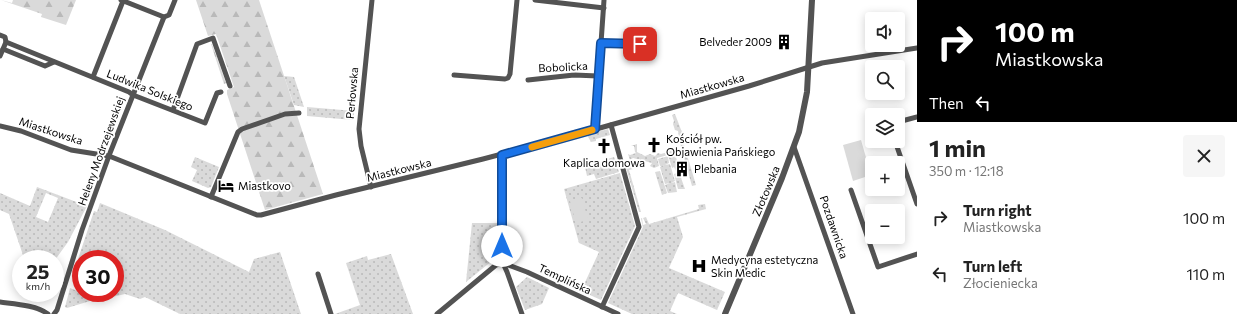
<!DOCTYPE html>
<meta charset="utf-8">
<style>
:root{--surface:#fff;--page:#f6f6f6;--text:#222;--muted:#767676}
body{margin:0;font-family:Commissioner,sans-serif;background:var(--page);color:var(--text);height:100vh;display:flex;flex-direction:column;font-size:15px;white-space:nowrap}
*{box-sizing:border-box;margin:0}
p{font-size:13px;color:var(--muted)}
.icon{flex:none;width:22px;height:22px;fill:none;stroke:currentColor;stroke-width:2;stroke-linecap:round;stroke-linejoin:round}
.map{position:relative;flex:1;overflow:hidden}
.sheet{display:flex;flex-direction:column;background:var(--surface);width:320px}
.sheet>*{flex:none}
.banner{background:#000;color:#fff;overflow:hidden}
.tools{position:absolute;left:865px;top:12px;display:grid;gap:8px}
.tools a{display:grid;place-items:center;width:40px;height:40px;border-radius:4px;background:var(--surface);box-shadow:0 2px 10px #0003;font-size:20px}
.speed{position:absolute;left:12px;top:250px;display:flex;gap:8px;font-size:20px;font-weight:700;text-align:center}
.speed>*{display:grid;place-content:center;width:52px;height:52px;border-radius:50%;background:var(--surface);box-shadow:0 2px 10px #0003;line-height:1}
.speed small{font-size:10px;font-weight:400}
.speed .limit{border:6px solid #d22;background:#fff;color:#111}
.pin{position:absolute;display:grid;place-items:center;width:34px;height:34px;color:#fff;margin:-17px;border-radius:8px;box-shadow:0 2px 6px #0006}
.me{position:absolute;width:44px;margin:-22px;rotate:0deg;stroke-linejoin:round;filter:drop-shadow(0 0 3px #0008)}
.turn{display:flex;align-items:center;gap:14px;height:84px;padding:0 12px;font-size:18px}
.turn .icon{width:52px;height:52px;stroke-width:2.5}
.turn b{display:block;font-size:28px;line-height:34px}
.then{display:flex;align-items:center;height:38px;padding:0 12px;background:#0003;gap:8px;font-size:15px}
.round{display:grid;place-items:center;flex:none;width:42px;height:42px;border-radius:4px;background:var(--page)}
.overview{display:flex;align-items:center;justify-content:space-between;height:68px;padding:0 12px}
h1{font-size:24px;font-weight:700;line-height:30px}
ul{padding:0;list-style:none}
li{display:flex;align-items:center;gap:12px;height:56px;padding:0 12px}
li div{flex:1}
li b{display:block;font-size:15px}
li em{font-style:normal}
main{display:flex;flex:1;min-height:0}
.map>svg:first-child{display:block}
.green{fill:url(#green-dots);fill-rule:evenodd}
.forest{fill:url(#forest-firs)}
.pitch{fill:#dadada}
.lines{fill:none;stroke-linecap:round;stroke-linejoin:round}
.minor{stroke:#535353;stroke-width:5}
.tertiary{stroke:#535353;stroke-width:6}
.route-casing{stroke:#114b97;stroke-width:10}
.route{stroke:#1a73e8;stroke-width:7}
.slow{stroke:#f59e0b;stroke-width:7}
.labels{text-anchor:middle;stroke-width:3.5;stroke-linejoin:round;paint-order:stroke}
.poi-label{font-size:11px;fill:#000;stroke:#fff;text-anchor:start}
.street-label{font-size:11px;fill:#000;stroke:#fff}
</style>
<main>
<div class="map">
<svg width="917" height="314" viewBox="0 0 917 314">
<defs>
<pattern id="green-dots" width="8" height="8" patternUnits="userSpaceOnUse"><rect width="8" height="8" fill="#dadada"/><path d="M2 2h.1M6 6h.1" fill="none" stroke="#b9b9b9" stroke-width="1.8" stroke-linecap="round"/></pattern>
<pattern id="forest-firs" width="22" height="20" patternUnits="userSpaceOnUse"><rect width="22" height="20" fill="#dadada"/><path d="M5 1l3.5 6h-7zM16 11l3.5 6h-7z" fill="#b9b9b9"/></pattern>
</defs>
<rect width="100%" height="100%" fill="#fff"/>
<g class="green">
<path d="M284 76 294 77 304 107 294 105Z"/>
<path d="M307 107 354 111 353 120 307 116Z"/>
<path d="M675 114 683 135 680 136H679L678 131 675 130 673 124 674 121 672 115Z"/>
<path d="M608 129 610 135 596 139V141L591 142 587 135Z"/>
<path d="M680 143 684 145 696 185 692 186Z"/>
<path d="M637 144V152L645 156 650 154 655 156 658 153 661 154 671 151 675 153 677 161 676 164 685 189H678L674 174 677 173 674 167 672 168 668 155 657 158 659 166 654 168 650 166 652 163 633 158 630 160 628 154 630 155 636 153 635 152 634 146H631Z"/>
<path d="M668 156 669 163 665 165 670 164 675 181 671 183 675 182 677 192 668 193 665 185 670 183 665 184 660 167 664 165 660 166 658 159Z"/>
<path d="M195 157 219 167 211 187 208 188 192 181 197 170 191 167Z"/>
<path d="M614 157 619 172 596 179 594 174 587 176 585 167 602 162 601 161Z"/>
<path d="M625 164 633 169 629 170 641 212H639Z"/>
<path d="M660 171 667 193 662 195 655 172Z"/>
<path d="M620 173 635 226 601 300 581 291 599 252 579 243 564 189Z"/>
<path d="M37 187 87 206 68 242 55 260 24 258 9 214 0 210V193L30 206ZM46 193 58 198 48 222 36 217Z"/>
<path d="M100 203 165 230 249 272 254 259 280 252 301 314H180L145 297 140 299 125 294 112 297 111 293H115V259H100L99 255 81 259V260L78 259 94 211 97 212Z"/>
<path d="M705 204 706 209 677 217 683 237 669 268 725 292 717 310 678 293 670 311 677 314H632L608 303 643 227 641 219 642 218 643 225 646 224 643 218 646 217 649 224 699 209 698 205Z"/>
<path d="M472 223H498V256L466 282Z"/>
<path d="M391 254 413 314H335L360 305 346 263 367 256 368 260Z"/>
<path d="M527 277 549 288 542 304 525 310 516 287Z"/>
<path d="M70 288 82 293H107L103 297 67 308 65 307Z"/>
</g>
<g class="forest">
<path d="M1 0 12 3 13 0H76L66 25 41 17 42 14Z"/>
<path d="M196 0H259L323 194 265 210 227 94V90L234 87 216 34 208 36Z"/>
<path d="M211 44H212L226 83 224 84Z"/>
</g>
<g class="pitch">
<path d="M861 140 871 175 853 181 843 145Z"/>
<path d="M582 198 588 220 576 223 570 201Z"/>
</g>
<g class="lines">
<g class="minor">
<path d="M121 0 164 17"/>
<path d="M535 0 604 8"/>
<path d="M0 35 5 37 6 42 129 92 133 95 205 123 217 93 221 92"/>
<path d="M601 43 652 45"/>
<path d="M3 49 45 66 54 62"/>
<path d="M0 56 6 42"/>
<path d="M454 75 505 79 508 78 510 74 517 0"/>
<path d="M93 77 123 1"/>
<path d="M528 80 574 75 598 76"/>
<path d="M173 110 197 44 213 38 230 86"/>
<path d="M898 122 917 117"/>
<path d="M0 126 21 131 71 150 109 156 257 215H261L336 195 483 159 575 135 749 86 822 63 917 48"/>
<path d="M595 129 604 0"/>
<path d="M895 141 917 204"/>
<path d="M794 147 853 314"/>
<path d="M501 155 502 258 503 263 507 272 522 314"/>
<path d="M371 187 361 146 359 129 372 0"/>
<path d="M851 190 878 267 917 254"/>
<path d="M211 197 238 132 242 129 285 114 299 113"/>
<path d="M503 263 527 272 618 314"/>
<path d="M318 274 331 314"/>
<path d="M0 302C15 304 36 305 48 314"/>
<path d="M602 307 639 227 611 125"/>
<path d="M54 314 57 310 82 230 110 153 164 17 169 15 175 0"/>
<path d="M437 314 496 265 503 263"/>
</g>
<path class="tertiary" d="M725 314 782 178 799 132 807 92 812 0"/>
</g>
<g class="lines">
<defs>
<path id="route" d="M502 246V155L595 129 601 43 640 44"/>
</defs>
<use href="#route" class="route-casing"/>
<use href="#route" class="route"/>
<path class="slow" d="M532 147 592 130"/>
</g>
<defs>
<symbol id="building-bare" viewBox="-9 -9 18 18"><path d="M-4-6H4V6H1V3H-1V6H-4ZM-2.5-4.3h1.7v1.8h-1.7ZM.8-4.3h1.7v1.8H.8ZM-2.5-1h1.7V.8h-1.7ZM.8-1h1.7V.8H.8Z" fill="#000" stroke="#fff" stroke-width="2.5" paint-order="stroke"/></symbol>
<symbol id="church-bare" viewBox="-9 -9 18 18"><path d="M-1.2-6h2.4v3.5h3.3v2.4h-3.3V6h-2.4V-.1h-3.3v-2.4h3.3Z" fill="#000" stroke="#fff" stroke-width="2.5" paint-order="stroke"/></symbol>
<symbol id="hotel-bare" viewBox="-9 -9 18 18"><path d="M-6-4.5h1.5V1H6V5H4.5V3h-9V5H-6ZM-4 0a1.8 1.8 0 1 1 3.6 0ZM.5 0V-2.5h3Q6-2.5 6 0Z" fill="#000" stroke="#fff" stroke-width="2.5" paint-order="stroke"/></symbol>
<symbol id="hospital-bare" viewBox="-9 -9 18 18"><path d="M-5-5h3v3.5h4V-5h3V5h-3V1.5h-4V5h-3Z" fill="#000" stroke="#fff" stroke-width="2.5" paint-order="stroke"/></symbol>
</defs>
<g fill-rule="evenodd">
<use href="#building-bare" x="773" y="31" width="22" height="22"/>
<use href="#church-bare" x="643" y="134" width="22" height="22"/>
<use href="#church-bare" x="593" y="135" width="22" height="22"/>
<use href="#building-bare" x="671" y="158" width="22" height="22"/>
<use href="#hotel-bare" x="215" y="175" width="22" height="22"/>
<use href="#hospital-bare" x="688" y="255" width="22" height="22"/>
</g>
<g class="labels">
<g class="poi-label">
<text x="772" y="46" text-anchor="end">Belveder 2009</text>
<text x="666" y="143">Kościół pw.<tspan x="666" dy="13">Objawienia Pańskiego</tspan></text>
<text x="604" y="167" text-anchor="middle">Kaplica domowa</text>
<text x="694" y="173">Plebania</text>
<text x="238" y="190">Miastkovo</text>
<text x="711" y="264">Medycyna estetyczna<tspan x="711" dy="13">Skin Medic</tspan></text>
</g>
<g class="street-label">
<text transform="translate(563 67) rotate(-3)" y="4">Bobolicka</text>
<text transform="translate(712 86) rotate(-16)" y="4">Miastkowska</text>
<text transform="translate(150 90) rotate(22)" y="4">Ludwika Solskiego</text>
<text transform="translate(352 93) rotate(-85)" y="4">Perłowska</text>
<text transform="translate(51 131) rotate(18)" y="4">Miastkowska</text>
<text transform="translate(101 151) rotate(-70)" y="4">Heleny Modrzejewskiej</text>
<text transform="translate(399 170) rotate(-14)" y="4">Miastkowska</text>
<text transform="translate(766 191) rotate(-67)" y="4">Złotowska</text>
<text transform="translate(834 227) rotate(71)" y="4">Pozdawnicka</text>
<text transform="translate(565 279) rotate(25)" y="4">Templińska</text>
</g>
</g>
</svg>
<div class="tools">
<a><svg class="icon" aria-label="sound" viewBox="0 0 24 24"><path d="M4 9h4l5-4v14l-5-4H4zM17 9q2 3 0 6"/></svg></a>
<a><svg class="icon" aria-label="search" viewBox="0 0 24 24"><circle cx="10" cy="10" r="6"/><path d="M15 15l6 6"/></svg></a>
<a><svg class="icon" aria-label="layers" viewBox="0 0 24 24"><path d="M12 4l9 5-9 5-9-5zM3 14l9 5 9-5"/></svg></a>
<a>+</a>
<a>−</a>
</div>
<div class="speed"><div>25<small>km/h</small></div><div class="limit">30</div></div>
<div class="pin" style="left:640px;top:44px;background:#d93025"><svg class="icon" aria-label="arrive" viewBox="0 0 24 24"><path d="M6 21V4h12l-3 4 3 4H6"/></svg></div>
<svg class="me" style="left:502px;top:246px" viewBox="-20 -20 40 40"><circle r="19" fill="#fff"/><path d="M0-13L10 11 0 6-10 11z" fill="#1a73e8"/></svg>
</div>
<section class="sheet">
<div class="banner">
<div class="turn"><svg class="icon" aria-label="right" viewBox="0 0 24 24"><path d="M7 20v-9h11M14 6l5 5-5 5"/></svg><div><b>100 m</b>Miastkowska</div></div>
<div class="then">Then<svg class="icon" aria-label="left" viewBox="0 0 24 24"><path d="M17 20v-9H6M10 6l-5 5 5 5"/></svg></div>
</div>
<div class="overview"><div><h1>1 min</h1><p>350 m · 12:18</p></div><a class="round"><svg class="icon" aria-label="close" viewBox="0 0 24 24"><path d="M6 6l12 12M18 6L6 18"/></svg></a></div>
<ul>
<li><svg class="icon" aria-label="right" viewBox="0 0 24 24"><path d="M7 20v-9h11M14 6l5 5-5 5"/></svg><div><b>Turn right</b><p>Miastkowska</p></div><em>100 m</em></li>
<li><svg class="icon" aria-label="left" viewBox="0 0 24 24"><path d="M17 20v-9H6M10 6l-5 5 5 5"/></svg><div><b>Turn left</b><p>Złocieniecka</p></div><em>110 m</em></li>
</ul>
</section>
</main>
